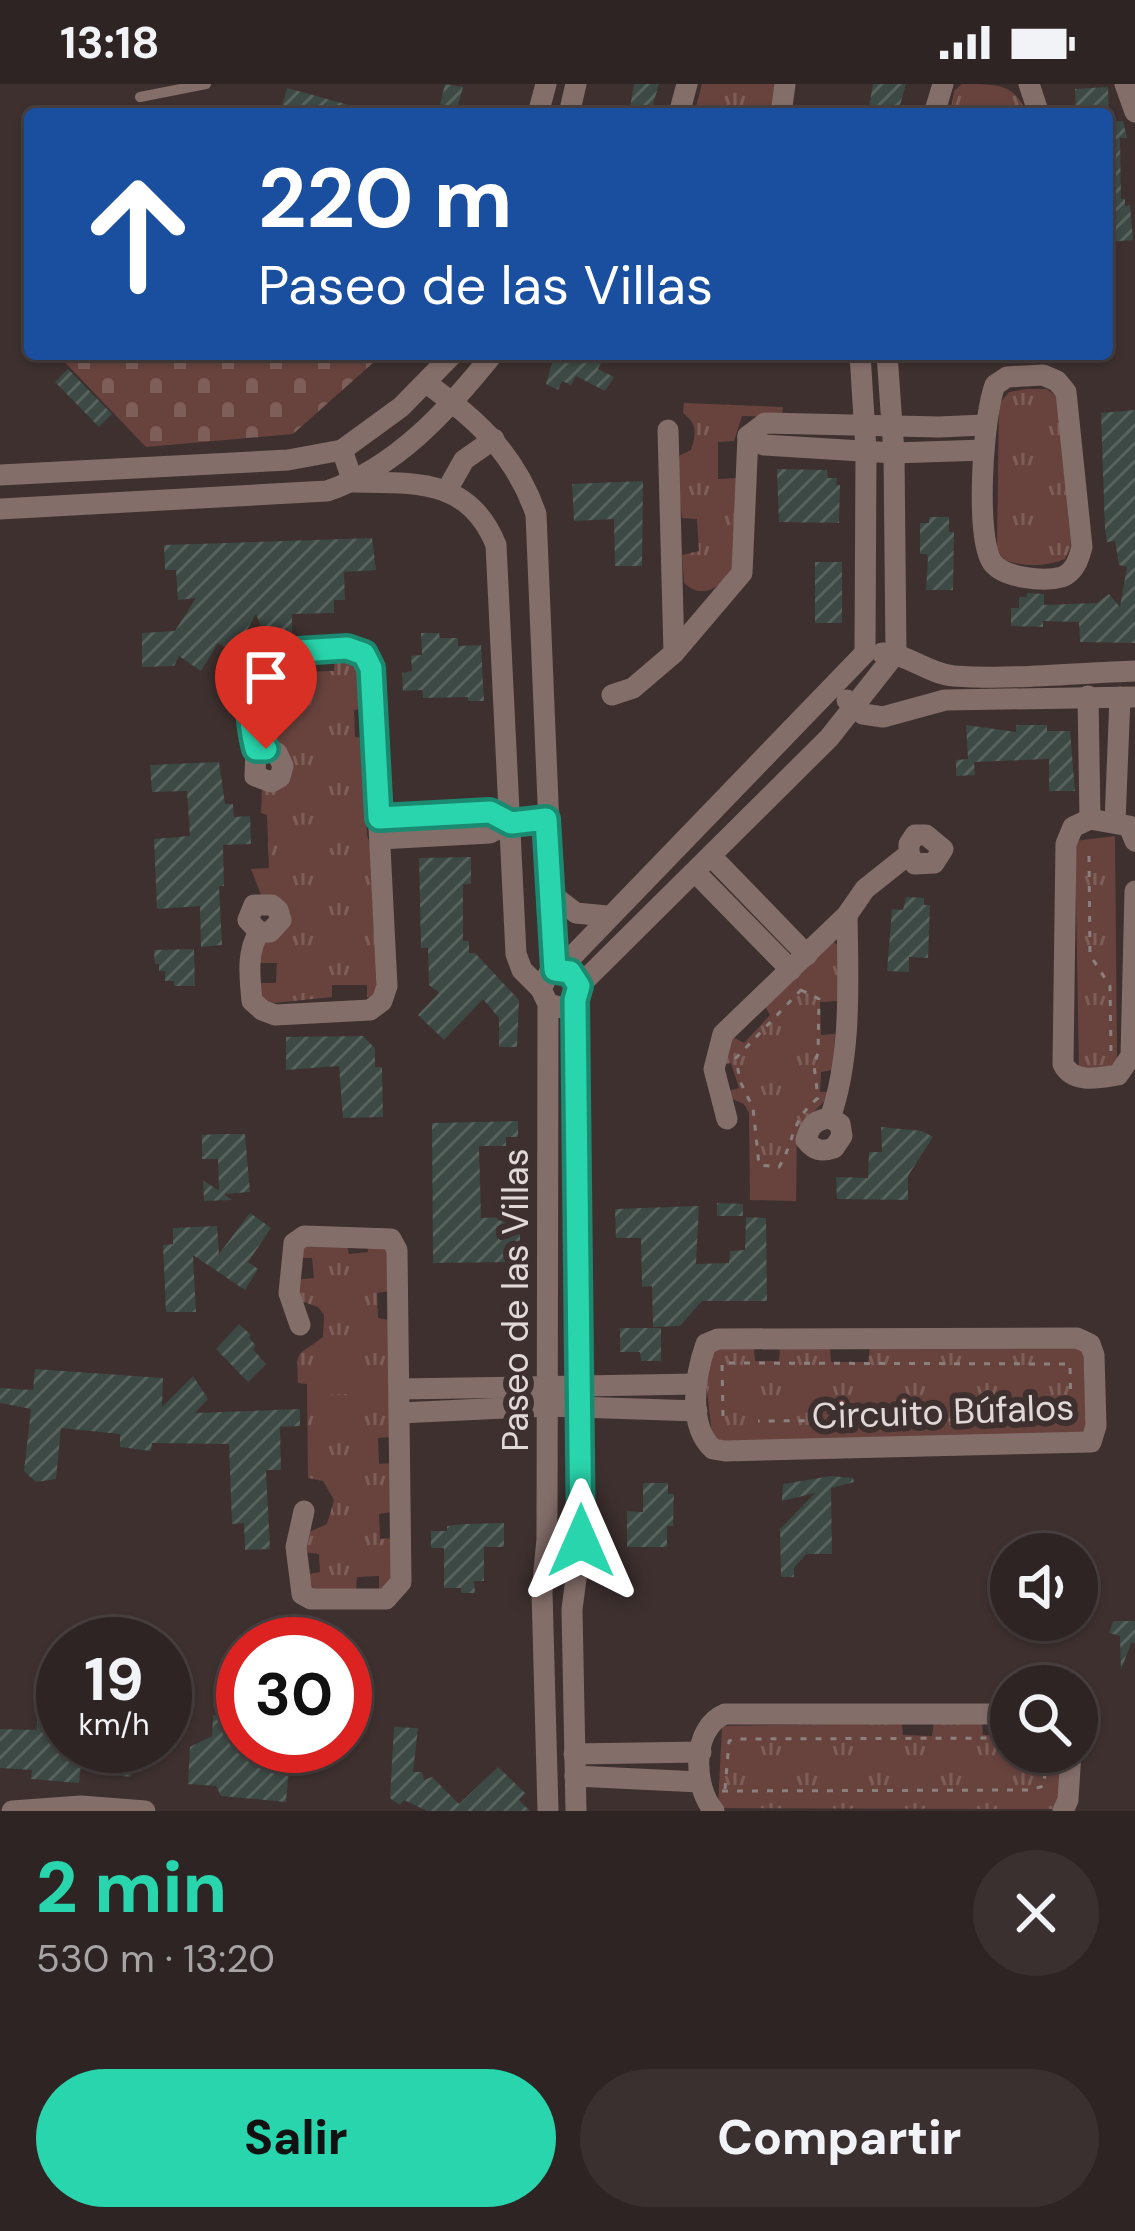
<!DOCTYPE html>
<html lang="es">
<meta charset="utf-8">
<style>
:root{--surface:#2e2423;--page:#3a3030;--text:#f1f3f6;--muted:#a7a4a6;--line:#494141;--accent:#29d5ac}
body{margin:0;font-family:"DM Sans",sans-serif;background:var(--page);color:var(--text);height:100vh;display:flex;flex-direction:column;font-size:45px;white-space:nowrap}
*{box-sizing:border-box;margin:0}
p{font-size:39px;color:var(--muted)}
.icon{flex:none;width:66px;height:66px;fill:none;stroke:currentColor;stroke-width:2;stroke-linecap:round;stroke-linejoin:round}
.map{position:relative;height:1727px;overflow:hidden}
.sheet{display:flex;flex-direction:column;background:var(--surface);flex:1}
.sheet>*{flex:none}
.guide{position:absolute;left:24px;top:24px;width:1089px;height:252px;border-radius:12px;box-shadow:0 3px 9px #0004,0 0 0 3px var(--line);background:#1a4fa0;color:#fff;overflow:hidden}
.controls{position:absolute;left:990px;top:1449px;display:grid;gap:24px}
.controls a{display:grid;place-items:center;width:108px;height:108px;border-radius:50%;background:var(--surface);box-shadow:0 3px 9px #0004,0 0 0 3px var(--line);font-size:60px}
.speed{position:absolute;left:36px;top:1533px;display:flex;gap:24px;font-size:60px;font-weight:700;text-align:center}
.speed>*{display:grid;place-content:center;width:156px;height:156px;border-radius:50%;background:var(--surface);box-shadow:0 3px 9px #0004,0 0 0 3px var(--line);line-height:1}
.speed small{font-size:30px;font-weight:400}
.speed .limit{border:18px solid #d22;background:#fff;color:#111}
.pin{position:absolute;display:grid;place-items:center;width:102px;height:102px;color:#fff;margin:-123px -51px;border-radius:50% 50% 50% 0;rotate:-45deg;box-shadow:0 0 12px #0007}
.pin .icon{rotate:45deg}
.me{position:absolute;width:132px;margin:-66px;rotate:0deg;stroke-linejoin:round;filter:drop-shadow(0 0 9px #0008)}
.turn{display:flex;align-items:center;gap:42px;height:252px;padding:0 36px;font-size:54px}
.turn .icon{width:156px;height:156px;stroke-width:2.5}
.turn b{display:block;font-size:84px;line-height:102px}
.round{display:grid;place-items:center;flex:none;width:126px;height:126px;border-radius:63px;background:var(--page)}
.head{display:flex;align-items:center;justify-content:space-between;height:204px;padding:0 36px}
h1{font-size:72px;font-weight:800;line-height:90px;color:var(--accent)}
.cta{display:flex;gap:24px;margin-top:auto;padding:24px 36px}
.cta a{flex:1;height:138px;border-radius:72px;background:var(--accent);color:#111;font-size:48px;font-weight:800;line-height:138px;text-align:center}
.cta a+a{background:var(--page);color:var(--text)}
.status{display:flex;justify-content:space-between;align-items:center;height:84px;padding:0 60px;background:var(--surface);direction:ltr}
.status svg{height:33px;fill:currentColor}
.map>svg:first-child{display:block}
.grass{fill:url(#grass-tufts)}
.cemetery{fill:url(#cemetery-stones)}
.garden{fill:#68433e}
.building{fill:url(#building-hatch)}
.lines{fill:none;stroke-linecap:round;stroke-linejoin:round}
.path{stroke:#8b807e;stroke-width:3;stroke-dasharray:6 9;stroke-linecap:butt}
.lane{stroke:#846e6a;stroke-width:10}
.street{stroke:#846e6a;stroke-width:21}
.route-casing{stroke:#1b8a70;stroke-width:30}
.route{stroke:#29d5ac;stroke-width:21}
.labels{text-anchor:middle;stroke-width:12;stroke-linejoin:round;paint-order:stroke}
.street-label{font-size:36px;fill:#e1d9d7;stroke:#3d302f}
</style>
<div class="status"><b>13:18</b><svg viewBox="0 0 49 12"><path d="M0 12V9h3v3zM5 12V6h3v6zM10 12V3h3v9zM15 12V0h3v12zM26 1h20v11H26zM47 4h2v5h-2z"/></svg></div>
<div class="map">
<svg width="1135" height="1727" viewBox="0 0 1135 1727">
<defs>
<pattern id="grass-tufts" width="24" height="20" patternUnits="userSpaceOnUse" patternTransform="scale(3)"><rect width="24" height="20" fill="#68433e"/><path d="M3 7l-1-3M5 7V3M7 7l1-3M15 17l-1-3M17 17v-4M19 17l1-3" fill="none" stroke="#7d5e59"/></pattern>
<pattern id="cemetery-stones" width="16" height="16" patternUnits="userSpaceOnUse" patternTransform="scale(3)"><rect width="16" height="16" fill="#68433e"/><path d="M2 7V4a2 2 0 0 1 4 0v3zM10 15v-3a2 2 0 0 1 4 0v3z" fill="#7d5e59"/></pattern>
<pattern id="building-hatch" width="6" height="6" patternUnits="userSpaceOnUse" patternTransform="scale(3)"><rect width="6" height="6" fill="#3c4944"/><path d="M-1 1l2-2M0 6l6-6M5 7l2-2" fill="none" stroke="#58635e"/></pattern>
</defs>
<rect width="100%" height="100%" fill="#3d302f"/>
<g class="grass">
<path d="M702 0H775L771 30H694Z"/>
<path d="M962 0C999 0 1015 0 1027 30H950L954 7Z"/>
<path d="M1027 305H1047L1058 314 1071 463 1065 475C1045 483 1025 483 1004 476L997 465 999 320 1009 308Z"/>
<path d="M684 319 783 323 782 333 742 332 734 357 718 358V395L736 394V476L729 494C713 506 701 514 684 499L682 471 699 467 697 435 682 434 676 380 679 372 691 366C696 350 698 340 683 329Z"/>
<path d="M335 572 362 575 364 624 354 626 355 653 363 654 367 751 378 787 382 900 376 913H367V901H332V913L274 919 262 915 259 899H276L277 879H260V858L277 852 251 785 269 784 267 731 261 729 262 706 276 705 271 659 257 652 262 634 276 631 275 610 260 609 257 581 291 574 293 588 334 587Z"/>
<path d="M1115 752 1117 978 1106 985 1079 984 1075 757Z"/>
<path d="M833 858 843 864 837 917 820 918 821 951 835 950 833 986 821 988 820 1008H830C822 1025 804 1032 797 1049L796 1117 750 1116 749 1029 744 1020 728 1013V1007L739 1004 731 979 719 981 731 952 744 959 770 931 763 919Z"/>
<path d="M367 1157 387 1158 391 1207 377 1209 378 1234 389 1236 391 1353 378 1354 379 1380 391 1379 392 1428 379 1430 380 1455 392 1454 393 1500 388 1506 379 1505V1492L357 1493 356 1506 313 1505 309 1490 320 1488 319 1470 304 1468 307 1449 327 1440 334 1416 323 1397 308 1394 307 1300 298 1299C296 1262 298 1273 323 1253L324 1231 318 1223 295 1215 293 1196 314 1194 312 1174H301L303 1159 346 1158 349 1170 368 1168Z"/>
<path d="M754 1263 755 1277H779L780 1263H830L831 1278H868L870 1263 1083 1264 1087 1348 713 1359 705 1290 711 1266Z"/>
<path d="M934 1637 982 1638 983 1651 1011 1652V1668H1049V1672H1061L1058 1725 718 1724 722 1642 902 1639 903 1651 932 1652Z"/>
</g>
<path class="cemetery" d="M57 270H383L293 350 146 363Z"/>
<g class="garden">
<path d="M330 739 332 764 282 768 280 742Z"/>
<path d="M375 1282 377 1308 328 1311 326 1286Z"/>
</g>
<g class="building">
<path d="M445 0 463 3 457 25 440 20Z"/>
<path d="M634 0H659L650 30H629Z"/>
<path d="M873 0H906L898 28 868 29Z"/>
<path d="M1108 3 1109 30H1076L1075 5Z"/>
<path d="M287 4 367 26 366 30H280Z"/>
<path d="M1123 37 1127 54H1120L1121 115H1125V122L1130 121 1133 156 1107 158V38Z"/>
<path d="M571 270H595L603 274 598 285 614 293 605 307 576 292 571 301 562 297 558 306 546 300 552 279Z"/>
<path d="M68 285 112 330 99 343 55 298Z"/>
<path d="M1135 326V559L1080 558 1079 538 1043 537V543L1011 542V524H1019V513H1027V509L1044 510V521L1097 519 1109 510 1120 523 1127 483 1119 481 1115 457 1107 458 1105 446 1101 329Z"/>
<path d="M777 385 827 386 828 394H837L836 401H840L839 439 779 438Z"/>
<path d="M643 397 642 482H615L614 435 574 437 572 400Z"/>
<path d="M929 433H949V448H954L953 506H926L928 475 927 470H920V439H929Z"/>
<path d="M372 454 376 486 344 488 345 516H334V529L292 530V552L266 554 256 530 234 569 218 559 201 587 179 572 174 582 142 583V549L175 547 196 514 178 516 176 486H165L164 461Z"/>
<rect x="815" y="478" width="27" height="61"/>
<path d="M421 549H439L440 554H458V562L481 561 484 617H468V613L423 614 422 606 403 607 402 589 412 587 411 572 422 571Z"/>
<path d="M966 641 1016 648V641H1047V647H1070L1075 707H1049V675L974 678 975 691 956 692V676L968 675Z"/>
<path d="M219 678 225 720H233L234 733 250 732 251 760 223 761 224 802H219L222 861 201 863 200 822 157 825 154 755 190 752 187 707 152 708 150 681Z"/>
<path d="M471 773V800H463V857H469V869H475L519 916 517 963H499V934L483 915 444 956 418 931 439 909 429 901 428 864H421L419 774Z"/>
<path d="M906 813 924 814V821H930L928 874 909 873V888L887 887 892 825 903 826Z"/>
<path d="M194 865 195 902H174V897H165V887H159V880H155L154 866Z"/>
<path d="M363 952 375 964V983H382L383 1033 343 1034 339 982 286 986V953Z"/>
<path d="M518 1037V1053H506V1062H479L481 1134 520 1133V1178L433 1179 432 1039Z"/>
<path d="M881 1043 922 1047 933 1053 908 1092V1116L837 1115 836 1093 868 1094 869 1068H882Z"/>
<path d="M220 1050H245L250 1108 224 1110 232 1116 204 1117 203 1096 219 1107 218 1075H202V1051Z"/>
<path d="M717 1119 743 1120V1132H717Z"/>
<path d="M699 1122 696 1180 729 1179 730 1167 745 1166 746 1133 766 1134 767 1217H702L680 1242 653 1243 652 1202 642 1203 641 1154H616L615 1125Z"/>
<path d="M250 1129 271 1144 248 1178 258 1185 245 1206 193 1171 196 1228H166L163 1161 173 1160V1144L217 1142 219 1170Z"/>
<path d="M239 1240 251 1251 249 1253 256 1262 253 1265 266 1280 248 1298 216 1265Z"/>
<path d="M620 1244H661V1277H641L640 1268H620Z"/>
<path d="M35 1285 163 1294 162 1323 193 1292 208 1315 195 1329 300 1325V1342L280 1343 281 1386H266L270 1465 245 1466 244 1439 232 1440 229 1360 152 1359 151 1367 120 1363V1350L61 1344 56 1395 36 1398 24 1387 31 1325 0 1319V1304L33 1306Z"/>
<path d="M831 1392 853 1394 854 1398 831 1404 832 1470H806L794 1484V1493H781L780 1445 815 1409 782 1417 783 1400Z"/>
<path d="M643 1399H668V1410H674L673 1442H667V1463H627V1427L643 1428Z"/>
<path d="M504 1439V1463H484V1497H474L475 1509H461V1504H444V1464H431V1447H447V1442L465 1440Z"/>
<path d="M1113 1537H1135V1559H1131L1121 1586 1120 1552 1109 1549Z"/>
<path d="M213 1631 243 1633V1662H291L286 1718 221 1712 216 1702 188 1700 190 1663 212 1652Z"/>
<path d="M38 1633 63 1635V1662H83L79 1699 31 1695 32 1686 0 1684V1645L36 1646Z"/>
<path d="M394 1643 418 1644 413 1688H422L424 1696 432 1693 459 1720 498 1683 525 1709 519 1716 530 1727H427L404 1716 400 1721 390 1714Z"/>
<path d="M109 1662H133L131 1693 113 1691Z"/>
</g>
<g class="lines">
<g class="path">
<path d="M1089 772 1090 871 1110 902 1111 969"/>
<path d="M801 906 819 915 818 969 814 981 818 1014C790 1037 795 1057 779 1083L759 1081 753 1024 740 997 736 974Z"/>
<path d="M723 1332 722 1279 1070 1280 1071 1331 1067 1335 758 1337"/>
<path d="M725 1705 729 1657 735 1655 1011 1654"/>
<path d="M722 1707 1029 1706 1044 1702 1046 1668"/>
</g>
<path class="lane" d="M140 13 206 0"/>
<g class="street">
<path d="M1029 0 1039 30"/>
<path d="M1125 0 1135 28"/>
<path d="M538 30 546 0"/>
<path d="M569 30 576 0"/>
<path d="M679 30 687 0"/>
<path d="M781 30 785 0"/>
<path d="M934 30 943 0"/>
<path d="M860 270 866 366 865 569"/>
<path d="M1043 291 1057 297 1066 308 1082 463C1079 474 1075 488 1062 493 1044 498 1003 494 992 478 975 451 983 332 995 301L1007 293Z"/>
<path d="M426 299C477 335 515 370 536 430L555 886"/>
<path d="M668 346 674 569"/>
<path d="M748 352 765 339 939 343 984 341"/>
<path d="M748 352 764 361 894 369 984 366"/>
<path d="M342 366 353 398C416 399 469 394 496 461L516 870 522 886 541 905"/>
<path d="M0 391 288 376 342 366 401 323 453 270"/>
<path d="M447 406 464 376 494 355"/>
<path d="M0 425 327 407C396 384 448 326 493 270"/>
<path d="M882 569C907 569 928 590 954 592 1013 596 1076 589 1135 587"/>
<path d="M612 611 633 604 674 569 742 489 748 352"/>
<path d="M1088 612 1090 735"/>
<path d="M847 616 863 630 883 633 945 616 1135 613"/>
<path d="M256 665 255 692 271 698 280 693 283 682 277 669 256 665C249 638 247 601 255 574L266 569 347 564 364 570 371 584 387 902 382 917 370 926 275 931 262 926 252 917C250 894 246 869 259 848H270L281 836 278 826 272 821H254L248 836 259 848"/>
<path d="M379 734 490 728 511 738"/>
<path d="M1115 738 1120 613"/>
<path d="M380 755 490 749 511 738 546 735"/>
<path d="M1135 757 1129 742 1090 735 1073 743 1066 760 1063 980C1073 1000 1099 994 1118 991L1131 972 1135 807"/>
<path d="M711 772 807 871"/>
<path d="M695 788 791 886"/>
<path d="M551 810 576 829 607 832"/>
<path d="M560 885 865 569"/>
<path d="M579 902 829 654 896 569 894 369 887 270"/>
<path d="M576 916 581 1457 572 1525 576 1727"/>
<path d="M830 1034 840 1040 842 1052 834 1064C821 1068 815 1067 806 1056 810 1041 815 1036 830 1034 852 972 848 896 847 831"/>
<path d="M727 1035 714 985 723 950 847 831 865 805 909 770 915 780 934 779 943 765 926 751H915L909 760V770"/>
<path d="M300 1241 289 1209 294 1159 304 1152 391 1155 397 1166 401 1498 386 1515H311L302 1510 296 1463 304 1427"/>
<path d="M1077 1254 1090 1260 1094 1271 1096 1342 1091 1358 725 1367 713 1365C687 1341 695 1291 706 1260L718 1255Z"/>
<path d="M399 1305 697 1300"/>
<path d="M400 1329 548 1322 697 1327"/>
<path d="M574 1670 701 1668"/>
<path d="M575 1692 700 1698"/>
<path d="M12 1727 81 1722 145 1727"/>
<path d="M548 1727 542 1508 547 1455 548 920 541 905 549 889 560 885 570 888 579 902 576 916 563 924 548 920"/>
<path d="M714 1727C693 1703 691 1644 725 1630H1011"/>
<path d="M1063 1727 1068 1716 1071 1668"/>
</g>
</g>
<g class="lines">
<defs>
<path id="route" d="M266 665H256C249 638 247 601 255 574L266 569 347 564 364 570 371 584 379 734 490 728 511 739 546 735 555 886 570 888 579 902 575 916 581 1457"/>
</defs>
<use href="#route" class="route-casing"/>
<use href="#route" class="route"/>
</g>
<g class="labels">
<g class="street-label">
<text transform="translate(515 1216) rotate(-90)" y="13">Paseo de las Villas</text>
<text transform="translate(943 1327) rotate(-2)" y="13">Circuito Búfalos</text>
</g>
</g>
</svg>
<div class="controls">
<a><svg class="icon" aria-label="sound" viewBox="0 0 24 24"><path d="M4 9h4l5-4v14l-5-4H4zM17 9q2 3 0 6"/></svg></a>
<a><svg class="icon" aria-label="search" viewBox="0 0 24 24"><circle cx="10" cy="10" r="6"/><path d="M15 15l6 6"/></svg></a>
</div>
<div class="speed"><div>19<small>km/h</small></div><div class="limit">30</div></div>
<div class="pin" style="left:266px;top:665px;background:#d93025"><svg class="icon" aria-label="arrive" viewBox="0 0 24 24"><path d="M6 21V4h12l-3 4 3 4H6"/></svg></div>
<svg class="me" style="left:581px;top:1457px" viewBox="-20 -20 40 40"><path d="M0-17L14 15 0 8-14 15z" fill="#29d5ac" stroke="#fff" stroke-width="4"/></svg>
<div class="guide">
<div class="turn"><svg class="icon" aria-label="ahead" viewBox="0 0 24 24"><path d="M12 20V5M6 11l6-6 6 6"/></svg><div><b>220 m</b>Paseo de las Villas</div></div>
</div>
</div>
<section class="sheet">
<div class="head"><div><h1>2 min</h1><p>530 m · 13:20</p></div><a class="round"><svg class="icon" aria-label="close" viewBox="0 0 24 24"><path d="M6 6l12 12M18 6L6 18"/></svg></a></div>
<div class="cta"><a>Salir</a><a>Compartir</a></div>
</section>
